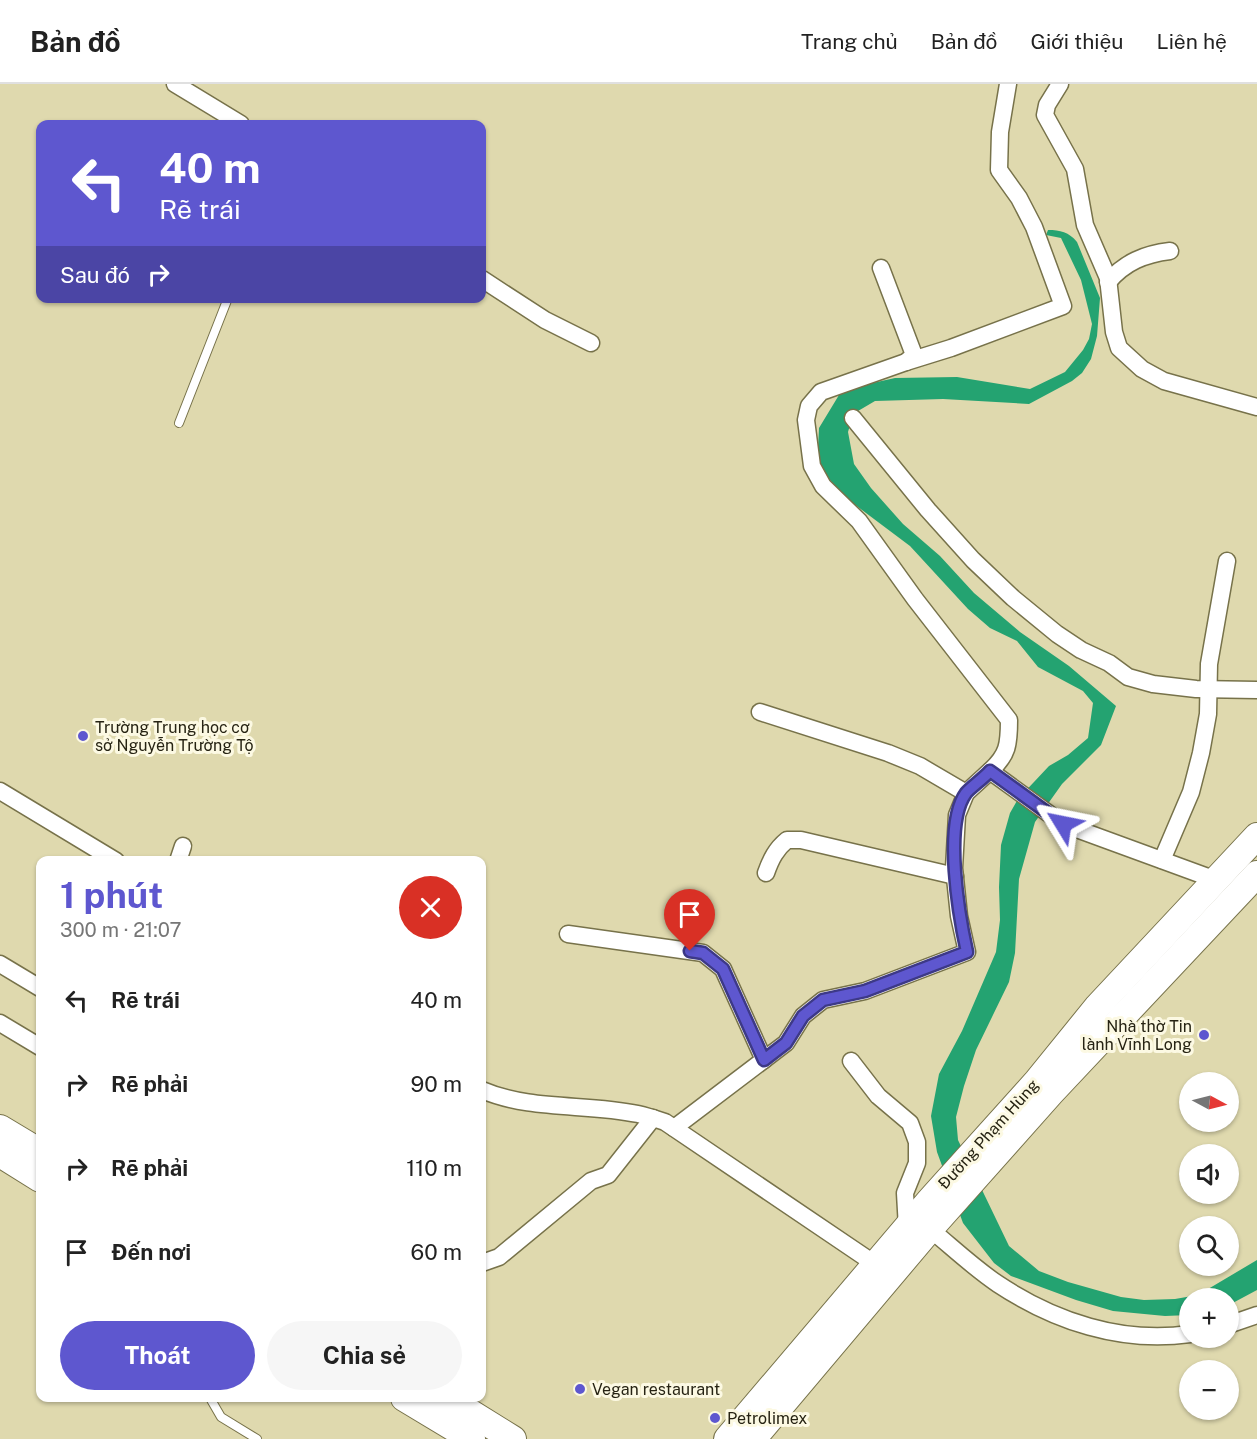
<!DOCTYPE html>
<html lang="vi">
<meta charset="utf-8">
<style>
:root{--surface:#fff;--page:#f6f6f6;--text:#222;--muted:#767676;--line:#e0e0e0;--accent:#5e57cf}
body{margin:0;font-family:"Public Sans",sans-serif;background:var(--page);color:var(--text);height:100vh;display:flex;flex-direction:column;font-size:22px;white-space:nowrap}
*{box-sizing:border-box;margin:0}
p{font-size:20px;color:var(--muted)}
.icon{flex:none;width:33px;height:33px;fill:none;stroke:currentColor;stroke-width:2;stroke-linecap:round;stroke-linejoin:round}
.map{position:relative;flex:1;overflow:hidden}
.side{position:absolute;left:36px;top:772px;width:450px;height:546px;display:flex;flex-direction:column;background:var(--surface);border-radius:12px;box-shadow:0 2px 4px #0004}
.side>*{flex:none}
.banner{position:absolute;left:36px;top:36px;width:450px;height:183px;border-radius:12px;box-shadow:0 2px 4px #0004;background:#5e57cf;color:#fff;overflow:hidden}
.needle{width:39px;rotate:97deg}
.tools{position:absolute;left:1179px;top:988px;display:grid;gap:12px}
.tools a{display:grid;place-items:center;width:60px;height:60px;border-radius:50%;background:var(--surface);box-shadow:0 2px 4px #0004;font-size:30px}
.pin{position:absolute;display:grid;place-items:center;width:51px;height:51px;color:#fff;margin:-62px -26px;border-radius:50% 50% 50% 0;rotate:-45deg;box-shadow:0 0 6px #0007}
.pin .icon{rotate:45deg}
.me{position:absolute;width:66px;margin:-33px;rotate:305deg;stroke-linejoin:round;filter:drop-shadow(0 0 4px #0008)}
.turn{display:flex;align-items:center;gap:21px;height:126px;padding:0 24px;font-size:27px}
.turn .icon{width:78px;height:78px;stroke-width:2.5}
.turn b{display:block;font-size:42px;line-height:51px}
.then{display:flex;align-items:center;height:57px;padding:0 24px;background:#0003;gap:12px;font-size:22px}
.round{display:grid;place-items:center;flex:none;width:63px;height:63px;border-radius:32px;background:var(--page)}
.overview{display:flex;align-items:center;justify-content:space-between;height:102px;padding:0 24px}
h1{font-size:36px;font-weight:700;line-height:45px;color:var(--accent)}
.primary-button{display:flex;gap:12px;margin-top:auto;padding:12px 24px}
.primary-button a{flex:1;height:69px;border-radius:36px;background:var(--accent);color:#fff;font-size:24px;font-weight:700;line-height:69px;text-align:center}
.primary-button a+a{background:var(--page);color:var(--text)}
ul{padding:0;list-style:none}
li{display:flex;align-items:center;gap:18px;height:84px;padding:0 24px}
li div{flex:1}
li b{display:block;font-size:22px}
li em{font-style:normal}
header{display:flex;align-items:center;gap:36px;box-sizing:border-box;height:84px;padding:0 30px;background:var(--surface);border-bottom:2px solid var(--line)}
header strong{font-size:28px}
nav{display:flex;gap:33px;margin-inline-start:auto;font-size:21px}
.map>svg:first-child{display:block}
.water{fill:#24a371}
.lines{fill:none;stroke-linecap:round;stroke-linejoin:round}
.lane-casing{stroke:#77724a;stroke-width:10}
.street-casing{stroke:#77724a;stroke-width:19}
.primary-casing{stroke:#77724a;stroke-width:28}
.lane{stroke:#fff;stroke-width:8}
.street{stroke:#fff;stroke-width:16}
.primary{stroke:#fff;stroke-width:26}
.route-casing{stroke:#3d3987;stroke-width:15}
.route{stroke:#5e57cf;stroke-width:10}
.poi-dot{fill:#5e57cf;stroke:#fcf9e3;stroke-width:2}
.labels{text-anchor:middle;stroke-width:6;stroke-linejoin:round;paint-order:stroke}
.poi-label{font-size:16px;fill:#262313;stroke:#fcf9e3;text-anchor:start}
.street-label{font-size:16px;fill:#262313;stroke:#fcf9e3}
</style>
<header>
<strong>Bản đồ</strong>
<nav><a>Trang chủ</a><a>Bản đồ</a><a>Giới thiệu</a><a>Liên hệ</a></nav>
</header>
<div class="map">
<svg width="1257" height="1355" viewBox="0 0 1257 1355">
<rect width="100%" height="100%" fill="#dfd9ae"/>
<path class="water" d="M1048 146C1060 146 1069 148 1077 158L1100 214 1097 252 1091 275 1082 289 1072 297 1029 320 943 315 875 317 858 327 852 334 848 348 854 380 871 404 903 440 940 472 974 509 1020 548 1069 582 1116 622 1101 661 1062 700 1035 738 1019 795 1015 869 1009 898 976 966 964 1002 956 1033 958 1056 1009 1162 1039 1187 1068 1198 1121 1213 1144 1216 1175 1215 1198 1211 1257 1176V1206L1229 1221 1228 1215H1190L1189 1231 1165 1232 1113 1227 1076 1216 1011 1192 994 1179 963 1139 937 1068 931 1032 939 990 962 947 996 868 1000 836 999 803 1001 761 1010 729 1018 715 1049 682 1068 671 1088 654 1093 619 1083 607 1038 583 1017 557 990 544 968 525 910 462 842 411 821 385 818 364 819 344 839 311 868 300 895 294 957 293 1030 305 1065 288 1083 266 1089 255 1092 240 1081 196 1061 154 1046 151Z"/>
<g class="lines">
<defs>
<g id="lane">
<path d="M179 339 228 214"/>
<path d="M210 1314 221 1333 257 1355"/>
</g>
<g id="street">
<path d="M175 0 241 40"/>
<path d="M1060 0 1047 21 1045 31 1075 85 1085 141 1108 194 1114 248 1119 264 1142 285 1164 297 1257 323"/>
<path d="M881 184 914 271 906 278 821 308 809 322 806 336 812 382 823 402 859 437 915 515 1009 636C1009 660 1008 671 990 687"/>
<path d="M482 195 545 236 591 259"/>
<path d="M1108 198C1125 178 1145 170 1170 167"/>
<path d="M906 278 951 264 1063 222 1034 143 1019 114 999 86 1000 48 1008 0"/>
<path d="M853 334 928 426 973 476 1013 514 1057 550 1081 566 1109 579 1128 593 1153 600 1196 605 1257 606"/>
<path d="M760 628 888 669 920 682 966 709 990 687 1063 740 1216 796"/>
<path d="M0 707 116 777"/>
<path d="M1162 776 1191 708 1201 669 1208 630 1209 580 1227 477"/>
<path d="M178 777 183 762"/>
<path d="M766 789C771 775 776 765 787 756H801L955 792"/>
<path d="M568 850 703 869 723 885 764 976"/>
<path d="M0 880 40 904"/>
<path d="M0 939 40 963"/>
<path d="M851 977 878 1012 910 1039 917 1058V1079L905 1109 907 1144"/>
<path d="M482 1006C531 1027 586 1019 638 1030 647 1032 656 1035 665 1038L875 1180"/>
<path d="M674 1044 786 959 803 932 823 916 865 907 967 868 959 832 954 784 957 731 966 709"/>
<path d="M930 1145C952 1163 974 1184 998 1200 1054 1237 1121 1260 1190 1250"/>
<path d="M482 1179 499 1173 591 1097 608 1091 653 1034"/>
<path d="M1228 1241 1257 1231"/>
</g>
<g id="primary">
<path d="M0 1044 40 1068"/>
<path d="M0 1070 40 1095"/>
<path d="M404 1314 472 1355"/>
<path d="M447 1314 513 1355"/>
<path d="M727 1355 930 1116 1037 997 1097 923 1257 752"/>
<path d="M753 1355 930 1145 1051 1009 1257 790"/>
</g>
</defs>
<use href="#lane" class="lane-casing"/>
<use href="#street" class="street-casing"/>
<use href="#primary" class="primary-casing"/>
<use href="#lane" class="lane"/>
<use href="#street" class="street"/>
<use href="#primary" class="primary"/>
</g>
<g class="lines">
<defs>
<path id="route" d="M690 867 703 869 723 885 764 976 786 959 803 932 823 916 865 907 967 868C959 832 943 740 966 709 970 704 984 694 990 687L1063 740"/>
</defs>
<use href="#route" class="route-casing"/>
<use href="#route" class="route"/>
</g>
<g class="poi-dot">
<circle cx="83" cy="652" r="6"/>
<circle cx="1204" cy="951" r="6"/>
<circle cx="580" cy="1305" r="6"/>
<circle cx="715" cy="1334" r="6"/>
</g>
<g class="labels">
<g class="poi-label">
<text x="95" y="649">Trường Trung học cơ<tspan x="95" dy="18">sở Nguyễn Trường Tộ</tspan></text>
<text x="1192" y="948" text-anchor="end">Nhà thờ Tin<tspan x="1192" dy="18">lành Vĩnh Long</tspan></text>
<text x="592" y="1311">Vegan restaurant</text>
<text x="727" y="1340">Petrolimex</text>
</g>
<g class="street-label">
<text transform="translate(988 1050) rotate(-48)" y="6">Đường Phạm Hùng</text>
</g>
</g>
</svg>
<div class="tools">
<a><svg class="needle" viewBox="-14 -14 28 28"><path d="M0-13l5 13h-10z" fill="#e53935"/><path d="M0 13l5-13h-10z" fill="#767676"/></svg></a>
<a><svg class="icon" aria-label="sound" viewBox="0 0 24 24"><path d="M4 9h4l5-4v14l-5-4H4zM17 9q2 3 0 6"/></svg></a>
<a><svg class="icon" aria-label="search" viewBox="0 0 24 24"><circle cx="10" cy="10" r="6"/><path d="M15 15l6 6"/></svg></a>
<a>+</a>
<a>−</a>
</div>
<div class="pin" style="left:690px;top:867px;background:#d93025"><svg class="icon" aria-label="arrive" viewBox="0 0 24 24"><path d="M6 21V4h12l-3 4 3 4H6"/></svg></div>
<svg class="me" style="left:1063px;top:740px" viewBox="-20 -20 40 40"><path d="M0-17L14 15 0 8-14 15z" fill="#5e57cf" stroke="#fff" stroke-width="4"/></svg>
<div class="banner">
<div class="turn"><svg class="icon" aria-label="left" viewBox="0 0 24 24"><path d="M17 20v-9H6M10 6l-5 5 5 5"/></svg><div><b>40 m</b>Rẽ trái</div></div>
<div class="then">Sau đó<svg class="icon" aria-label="right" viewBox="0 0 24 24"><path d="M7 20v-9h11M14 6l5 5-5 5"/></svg></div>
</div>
<section class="side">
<div class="overview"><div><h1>1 phút</h1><p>300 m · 21:07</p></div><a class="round" style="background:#d93025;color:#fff"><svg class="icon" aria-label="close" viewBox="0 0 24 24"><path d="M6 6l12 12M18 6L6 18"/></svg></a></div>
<ul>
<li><svg class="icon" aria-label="left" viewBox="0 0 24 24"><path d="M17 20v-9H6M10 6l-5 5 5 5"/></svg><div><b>Rẽ trái</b></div><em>40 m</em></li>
<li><svg class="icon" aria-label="right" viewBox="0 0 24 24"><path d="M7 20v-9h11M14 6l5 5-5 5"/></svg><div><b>Rẽ phải</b></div><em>90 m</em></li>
<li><svg class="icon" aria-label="right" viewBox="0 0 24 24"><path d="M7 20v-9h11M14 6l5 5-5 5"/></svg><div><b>Rẽ phải</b></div><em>110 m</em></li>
<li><svg class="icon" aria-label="arrive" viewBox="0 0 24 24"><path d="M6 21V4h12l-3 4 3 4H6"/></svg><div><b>Đến nơi</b></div><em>60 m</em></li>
</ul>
<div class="primary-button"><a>Thoát</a><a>Chia sẻ</a></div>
</section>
</div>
